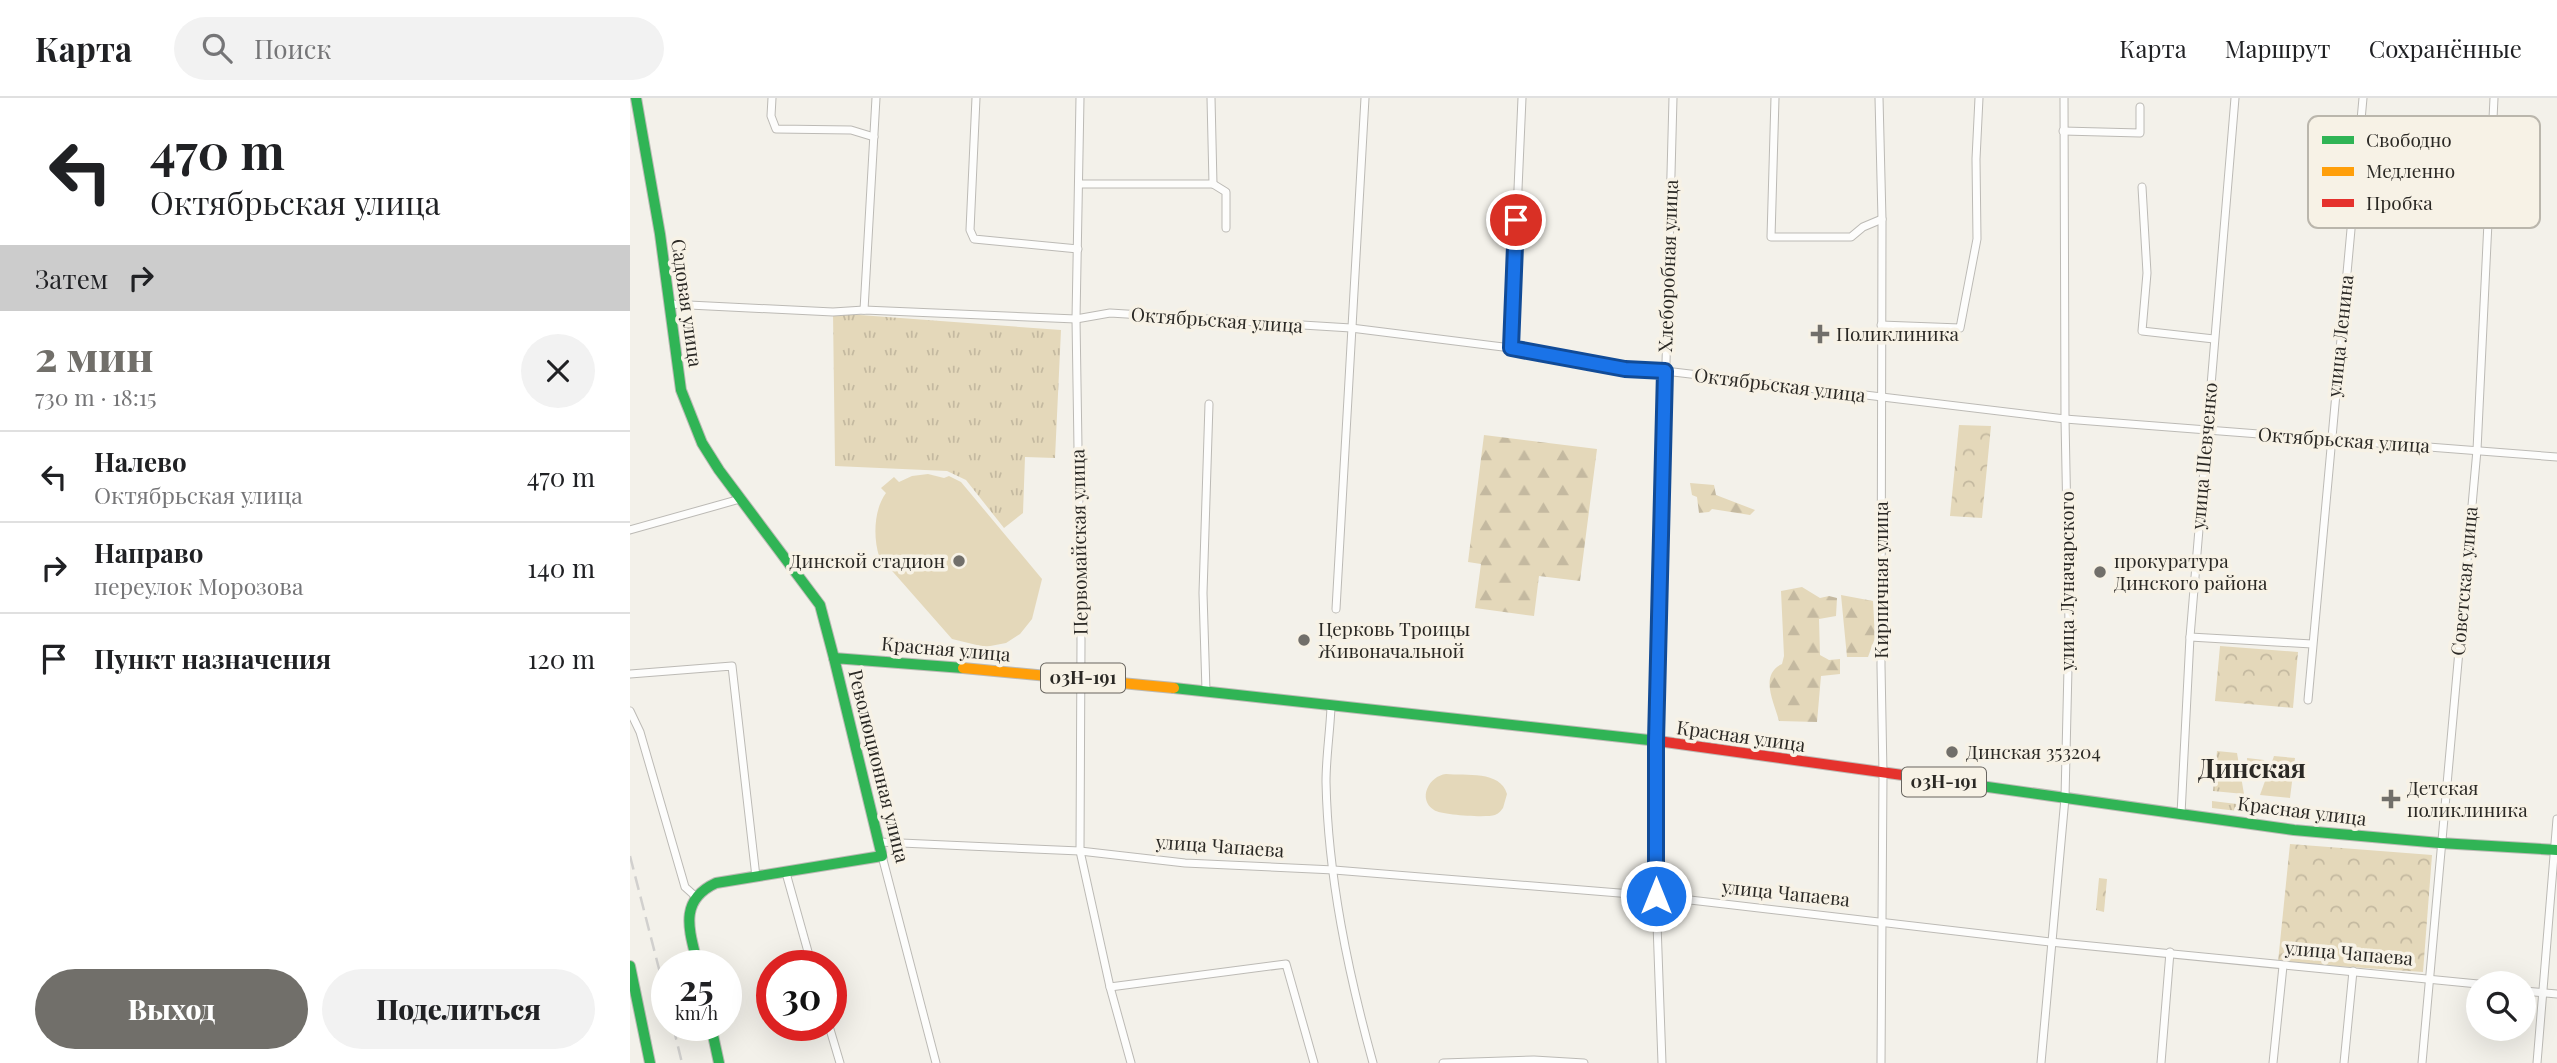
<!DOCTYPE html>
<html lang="ru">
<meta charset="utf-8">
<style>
:root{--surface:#fff;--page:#f2f2f2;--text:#202124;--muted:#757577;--line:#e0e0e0;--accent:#716f6a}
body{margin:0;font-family:"Playfair Display",serif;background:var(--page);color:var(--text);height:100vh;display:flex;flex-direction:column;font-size:26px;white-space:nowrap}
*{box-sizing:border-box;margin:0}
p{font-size:23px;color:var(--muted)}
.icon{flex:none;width:38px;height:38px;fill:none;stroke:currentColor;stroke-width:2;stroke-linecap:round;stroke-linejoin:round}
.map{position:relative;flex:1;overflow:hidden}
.side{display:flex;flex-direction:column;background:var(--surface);width:630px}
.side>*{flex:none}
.guide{background:#fff;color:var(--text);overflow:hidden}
.fabs{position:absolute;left:1836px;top:873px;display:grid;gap:14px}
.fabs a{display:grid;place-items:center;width:70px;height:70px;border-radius:50%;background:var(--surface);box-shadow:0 7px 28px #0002;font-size:35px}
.speed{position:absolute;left:21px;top:852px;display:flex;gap:14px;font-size:35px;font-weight:700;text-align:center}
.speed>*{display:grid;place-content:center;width:91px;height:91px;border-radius:50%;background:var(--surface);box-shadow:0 7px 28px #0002;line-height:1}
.speed small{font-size:18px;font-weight:400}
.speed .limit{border:10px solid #d22;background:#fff;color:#111}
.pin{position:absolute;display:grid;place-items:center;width:60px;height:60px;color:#fff;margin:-30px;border:4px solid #fff;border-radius:50%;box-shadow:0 2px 7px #0007}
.me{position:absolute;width:77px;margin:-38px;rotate:0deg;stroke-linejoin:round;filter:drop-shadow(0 0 5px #0008)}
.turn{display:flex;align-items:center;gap:24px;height:147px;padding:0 35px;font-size:32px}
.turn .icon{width:91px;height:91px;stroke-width:2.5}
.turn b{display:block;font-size:49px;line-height:60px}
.then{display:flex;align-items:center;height:66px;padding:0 35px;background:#0003;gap:14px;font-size:26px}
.round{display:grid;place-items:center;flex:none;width:74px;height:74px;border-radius:37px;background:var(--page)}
.summary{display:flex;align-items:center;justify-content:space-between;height:119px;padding:0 35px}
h1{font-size:42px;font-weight:800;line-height:52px;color:var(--accent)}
.action{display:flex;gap:14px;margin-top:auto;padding:14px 35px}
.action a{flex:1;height:80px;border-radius:42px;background:var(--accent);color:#fff;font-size:28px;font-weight:800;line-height:80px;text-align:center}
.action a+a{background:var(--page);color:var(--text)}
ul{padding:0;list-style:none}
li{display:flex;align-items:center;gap:21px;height:91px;padding:0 35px;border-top:2px solid var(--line)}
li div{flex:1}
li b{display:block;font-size:26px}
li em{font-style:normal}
header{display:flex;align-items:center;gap:42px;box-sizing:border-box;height:98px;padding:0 35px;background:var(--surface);border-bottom:2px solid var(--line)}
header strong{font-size:33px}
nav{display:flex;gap:38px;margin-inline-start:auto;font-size:24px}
.search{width:490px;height:63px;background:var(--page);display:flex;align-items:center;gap:18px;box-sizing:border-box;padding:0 24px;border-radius:38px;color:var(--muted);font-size:26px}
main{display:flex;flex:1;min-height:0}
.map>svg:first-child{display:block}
.grass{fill:url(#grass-tufts)}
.forest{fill:url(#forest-firs)}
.park{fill:url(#park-crowns)}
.garden{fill:#e4d8ba}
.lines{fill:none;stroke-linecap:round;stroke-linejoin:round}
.street-casing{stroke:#bcbab5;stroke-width:9}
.fast-casing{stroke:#bcbab5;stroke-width:12}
.slow-casing{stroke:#bcbab5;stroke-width:12}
.jam-casing{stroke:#bcbab5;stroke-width:12}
.street{stroke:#fdfdfc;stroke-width:7}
.fast{stroke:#30b455;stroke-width:10}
.slow{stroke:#ff9f0a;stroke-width:10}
.jam{stroke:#e5322d;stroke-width:10}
.rail{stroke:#d1d0ce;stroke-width:2.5;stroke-dasharray:14 7;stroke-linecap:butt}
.route-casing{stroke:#114b97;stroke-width:18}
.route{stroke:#1a73e8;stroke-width:12}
.poi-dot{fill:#716f6a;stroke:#f7f2e6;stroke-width:2.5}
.labels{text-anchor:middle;stroke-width:7;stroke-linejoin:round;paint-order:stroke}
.shield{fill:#f7f2e6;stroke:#68655f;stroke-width:2}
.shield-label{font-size:18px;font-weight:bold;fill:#2b2925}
.street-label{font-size:19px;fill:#2b2925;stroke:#f7f2e6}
.poi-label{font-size:19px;fill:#2b2925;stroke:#f7f2e6;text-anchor:start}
.district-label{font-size:26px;font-weight:bold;fill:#2b2925;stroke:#f7f2e6}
.key{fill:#f7f2e6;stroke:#bab6ac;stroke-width:2}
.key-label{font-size:19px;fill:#2b2925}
</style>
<header>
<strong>Карта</strong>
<div class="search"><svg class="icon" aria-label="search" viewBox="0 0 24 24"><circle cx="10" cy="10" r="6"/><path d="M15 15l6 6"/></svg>Поиск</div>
<nav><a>Карта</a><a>Маршрут</a><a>Сохранённые</a></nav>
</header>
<main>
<section class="side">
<div class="guide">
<div class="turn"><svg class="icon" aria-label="left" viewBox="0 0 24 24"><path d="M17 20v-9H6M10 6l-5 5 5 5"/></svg><div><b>470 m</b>Октябрьская улица</div></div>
<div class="then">Затем<svg class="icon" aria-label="right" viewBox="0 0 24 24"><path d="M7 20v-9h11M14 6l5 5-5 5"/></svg></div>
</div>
<div class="summary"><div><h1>2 мин</h1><p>730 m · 18:15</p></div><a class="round"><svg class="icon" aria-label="close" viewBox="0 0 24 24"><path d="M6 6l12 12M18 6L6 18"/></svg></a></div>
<ul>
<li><svg class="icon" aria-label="left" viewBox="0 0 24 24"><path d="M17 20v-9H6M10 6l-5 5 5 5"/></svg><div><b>Налево</b><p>Октябрьская улица</p></div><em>470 m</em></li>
<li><svg class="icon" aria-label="right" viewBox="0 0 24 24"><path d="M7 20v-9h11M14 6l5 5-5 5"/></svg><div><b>Направо</b><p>переулок Морозова</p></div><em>140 m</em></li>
<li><svg class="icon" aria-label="arrive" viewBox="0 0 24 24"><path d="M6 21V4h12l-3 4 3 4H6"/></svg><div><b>Пункт назначения</b></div><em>120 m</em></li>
</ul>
<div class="action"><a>Выход</a><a>Поделиться</a></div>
</section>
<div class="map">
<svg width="1927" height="965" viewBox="0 0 1927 965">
<defs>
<pattern id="grass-tufts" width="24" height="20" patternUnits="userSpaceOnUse" patternTransform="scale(1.75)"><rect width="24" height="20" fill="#e4d8ba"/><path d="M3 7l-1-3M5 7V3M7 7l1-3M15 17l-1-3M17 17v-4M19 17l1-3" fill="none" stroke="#c4b9a0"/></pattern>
<pattern id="forest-firs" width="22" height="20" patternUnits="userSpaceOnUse" patternTransform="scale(1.75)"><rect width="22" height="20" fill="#e4d8ba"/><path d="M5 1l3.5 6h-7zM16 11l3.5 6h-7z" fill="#c4b9a0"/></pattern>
<pattern id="park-crowns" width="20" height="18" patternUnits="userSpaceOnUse" patternTransform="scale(1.75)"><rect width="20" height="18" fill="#e4d8ba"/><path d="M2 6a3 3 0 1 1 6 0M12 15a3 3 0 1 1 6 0" fill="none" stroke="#c4b9a0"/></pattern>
</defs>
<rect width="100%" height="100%" fill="#f3f1ea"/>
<g class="grass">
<path d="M203 215 431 232 425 360 395 359 393 415 374 430 336 382 317 373 205 368Z"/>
<path d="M1587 653 1607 655 1614 696 1583 693Z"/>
<path d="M1644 658 1665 660 1660 700 1630 697Z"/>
<path d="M1617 660 1634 662 1630 678 1618 677Z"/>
<path d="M1582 703 1615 707 1616 714 1582 710Z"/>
<path d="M1627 708 1660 711 1659 718 1624 714Z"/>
</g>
<g class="forest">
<path d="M854 337 967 351 950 483 909 478 904 518 845 510 851 466 838 464Z"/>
<path d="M1060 385 1084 387 1086 397 1125 412 1120 417 1082 411 1079 414 1069 415 1067 399 1062 397Z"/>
<path d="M1172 489 1190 500 1199 498 1207 500 1206 518 1189 521 1190 557 1199 562 1210 561V576L1191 578 1187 624 1149 623C1144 604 1129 577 1152 566L1154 558 1151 493Z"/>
<path d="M1211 497 1243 503 1245 540 1238 559H1217Z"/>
</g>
<g class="park">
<path d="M1329 327 1361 328 1352 420 1320 418Z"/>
<path d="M1590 548 1668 554 1663 610 1585 603Z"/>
<path d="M1660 746 1802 757 1793 874 1648 864Z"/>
<path d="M1469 780 1477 781 1474 814 1466 812Z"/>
</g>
<g class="garden">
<path d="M298 376 314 380 319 378 331 384 412 481 402 521 390 536 376 545 355 549 322 541 249 458C243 439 244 411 256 395L251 390 264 379 269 384 282 378Z"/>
<path d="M816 676C836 678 870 672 877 696L873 710C870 714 869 715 865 717 856 720 811 717 804 712 787 701 799 678 816 676Z"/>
</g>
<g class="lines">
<defs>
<g id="street">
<path d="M142 0 141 18 146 31 221 32 244 39"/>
<path d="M346 0 340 132 344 141 448 151"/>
<path d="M450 0 446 221 451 543 450 753 480 889 501 965"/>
<path d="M1145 0 1141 139H1221L1233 129 1252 121"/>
<path d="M1249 0 1252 121 1251 568 1253 676 1251 965"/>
<path d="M1433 33 1510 35V9"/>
<path d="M449 86H583L581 0"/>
<path d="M583 86 596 94V130"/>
<path d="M1512 89 1517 175 1512 233 1584 241"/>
<path d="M39 206 203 214 234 212 446 221 480 215 721 230 881 250 995 271 1035 273 1435 321 1927 359"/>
<path d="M234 212 246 0"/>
<path d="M1251 227 1330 230 1347 141 1346 61 1349 0"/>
<path d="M881 250 892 0"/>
<path d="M0 432 110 401"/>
<path d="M706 511 735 0"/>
<path d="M1560 539 1682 546"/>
<path d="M0 576 102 568 126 779"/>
<path d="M576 593 573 495 579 306"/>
<path d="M1678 602 1733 0"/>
<path d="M701 609C700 634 696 659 696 684 698 779 718 874 743 965"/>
<path d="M0 613 10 634 55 789 65 798"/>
<path d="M1551 716 1560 539 1605 0"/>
<path d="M249 744 450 753 555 765 704 772 1026 798 1420 844 1848 886"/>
<path d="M252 758 306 965"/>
<path d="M156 775 182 868"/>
<path d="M480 889 656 866 684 965"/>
<path d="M1894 893 1927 896"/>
<path d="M199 928 210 965"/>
<path d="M813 965 904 962 954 965"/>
<path d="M1032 965 1026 798V643L1043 0"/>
<path d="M1411 965 1435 700 1439 526 1435 321 1434 0"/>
<path d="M1531 965 1540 854"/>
<path d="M1643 965 1653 868"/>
<path d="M1714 965 1723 873"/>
<path d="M1792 965 1847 352 1864 0"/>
<path d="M1907 965 1927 721"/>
</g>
<g id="fast">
<path d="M6 0 30 136 51 292 72 345 89 372 190 507 204 560"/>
<path d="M544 590 1028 643"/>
<path d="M1294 680 1664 732 1810 745 1927 752"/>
<path d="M0 868 20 965"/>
<path d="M68 868C60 834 47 803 86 785L252 758 204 560 333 570"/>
<path d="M81 928 89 965"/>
</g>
<path id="slow" d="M333 570 544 590"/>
<path id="jam" d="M1028 643 1294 680"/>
</defs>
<use href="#street" class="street-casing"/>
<use href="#fast" class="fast-casing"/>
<use href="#slow" class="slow-casing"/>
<use href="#jam" class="jam-casing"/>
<use href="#street" class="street"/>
<use href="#fast" class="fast"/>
<use href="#slow" class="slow"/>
<use href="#jam" class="jam"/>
<g class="rail">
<path d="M0 758 37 902"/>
<path d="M43 928 52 965"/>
</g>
</g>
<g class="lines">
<defs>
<path id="route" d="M886 122 881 250 995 271 1035 273 1026 643V798"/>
</defs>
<use href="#route" class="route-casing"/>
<use href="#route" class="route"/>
</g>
<g class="poi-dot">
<path d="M1186.5 225.5h7v7h7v7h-7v7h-7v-7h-7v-7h7z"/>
<circle cx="329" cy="463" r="7"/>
<circle cx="1470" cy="474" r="7"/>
<circle cx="674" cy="542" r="7"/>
<circle cx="1322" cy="654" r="7"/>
<path d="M1757.5 690.5h7v7h7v7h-7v7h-7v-7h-7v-7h7z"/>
</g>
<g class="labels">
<g class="shield">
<rect x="411" y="565.5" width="84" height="29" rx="5"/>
<rect x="1272" y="669.5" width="84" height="29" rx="5"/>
</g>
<g class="shield-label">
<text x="453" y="586">03Н-191</text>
<text x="1314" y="690">03Н-191</text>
</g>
<g class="street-label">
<text transform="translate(1038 168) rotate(-88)" y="7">Хлеборобная улица</text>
<text transform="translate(57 205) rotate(82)" y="7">Садовая улица</text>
<text transform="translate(587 222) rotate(4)" y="7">Октябрьская улица</text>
<text transform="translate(1710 238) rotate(-84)" y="7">улица Ленина</text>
<text transform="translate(1150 287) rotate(7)" y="7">Октябрьская улица</text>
<text transform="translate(1714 342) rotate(4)" y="7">Октябрьская улица</text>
<text transform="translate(1574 358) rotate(-85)" y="7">улица Шевченко</text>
<text transform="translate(449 444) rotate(-91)" y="7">Первомайская улица</text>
<text transform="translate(1251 482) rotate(-90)" y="7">Кирпичная улица</text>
<text transform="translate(1437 483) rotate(-90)" y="7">улица Луначарского</text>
<text transform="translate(1834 483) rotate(-85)" y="7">Советская улица</text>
<text transform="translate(316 551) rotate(5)" y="7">Красная улица</text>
<text transform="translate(1111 638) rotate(8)" y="7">Красная улица</text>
<text transform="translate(249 668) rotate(76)" y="7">Революционная улица</text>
<text transform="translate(1672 713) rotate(7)" y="7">Красная улица</text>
<text transform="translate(590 748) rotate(4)" y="7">улица Чапаева</text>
<text transform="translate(1156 795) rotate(6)" y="7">улица Чапаева</text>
<text transform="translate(1719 855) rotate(5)" y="7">улица Чапаева</text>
</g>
<g class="poi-label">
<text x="1206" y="243">Поликлиника</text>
<text x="315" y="470" text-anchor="end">Динской стадион</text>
<text x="1484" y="470">прокуратура<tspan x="1484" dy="22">Динского района</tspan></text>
<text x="688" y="538">Церковь Троицы<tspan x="688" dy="22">Живоначальной</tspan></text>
<text x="1336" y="661">Динская 353204</text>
<text x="1777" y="697">Детская<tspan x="1777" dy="22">поликлиника</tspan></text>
</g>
<g class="district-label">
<text x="1622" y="680">Динская</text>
</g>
</g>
<rect x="1678" y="18" width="232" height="112" rx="10" class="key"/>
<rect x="1692" y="38" width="32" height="8" fill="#30b455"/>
<rect x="1692" y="69" width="32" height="9" fill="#ff9f0a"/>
<rect x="1692" y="101" width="32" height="8" fill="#e5322d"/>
<g class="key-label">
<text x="1736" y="49">Свободно</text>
<text x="1736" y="80">Медленно</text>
<text x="1736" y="112">Пробка</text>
</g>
</svg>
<div class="fabs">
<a><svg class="icon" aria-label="search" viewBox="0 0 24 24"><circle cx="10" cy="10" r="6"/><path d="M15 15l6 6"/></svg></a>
</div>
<div class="speed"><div>25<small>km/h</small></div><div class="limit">30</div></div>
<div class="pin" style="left:886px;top:122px;background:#d93025"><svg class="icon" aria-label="arrive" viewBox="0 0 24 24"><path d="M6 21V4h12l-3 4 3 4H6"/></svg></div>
<svg class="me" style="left:1026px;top:798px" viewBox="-20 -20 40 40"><circle r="17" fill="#1a73e8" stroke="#fff" stroke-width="3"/><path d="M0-11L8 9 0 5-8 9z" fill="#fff"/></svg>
</div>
</main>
